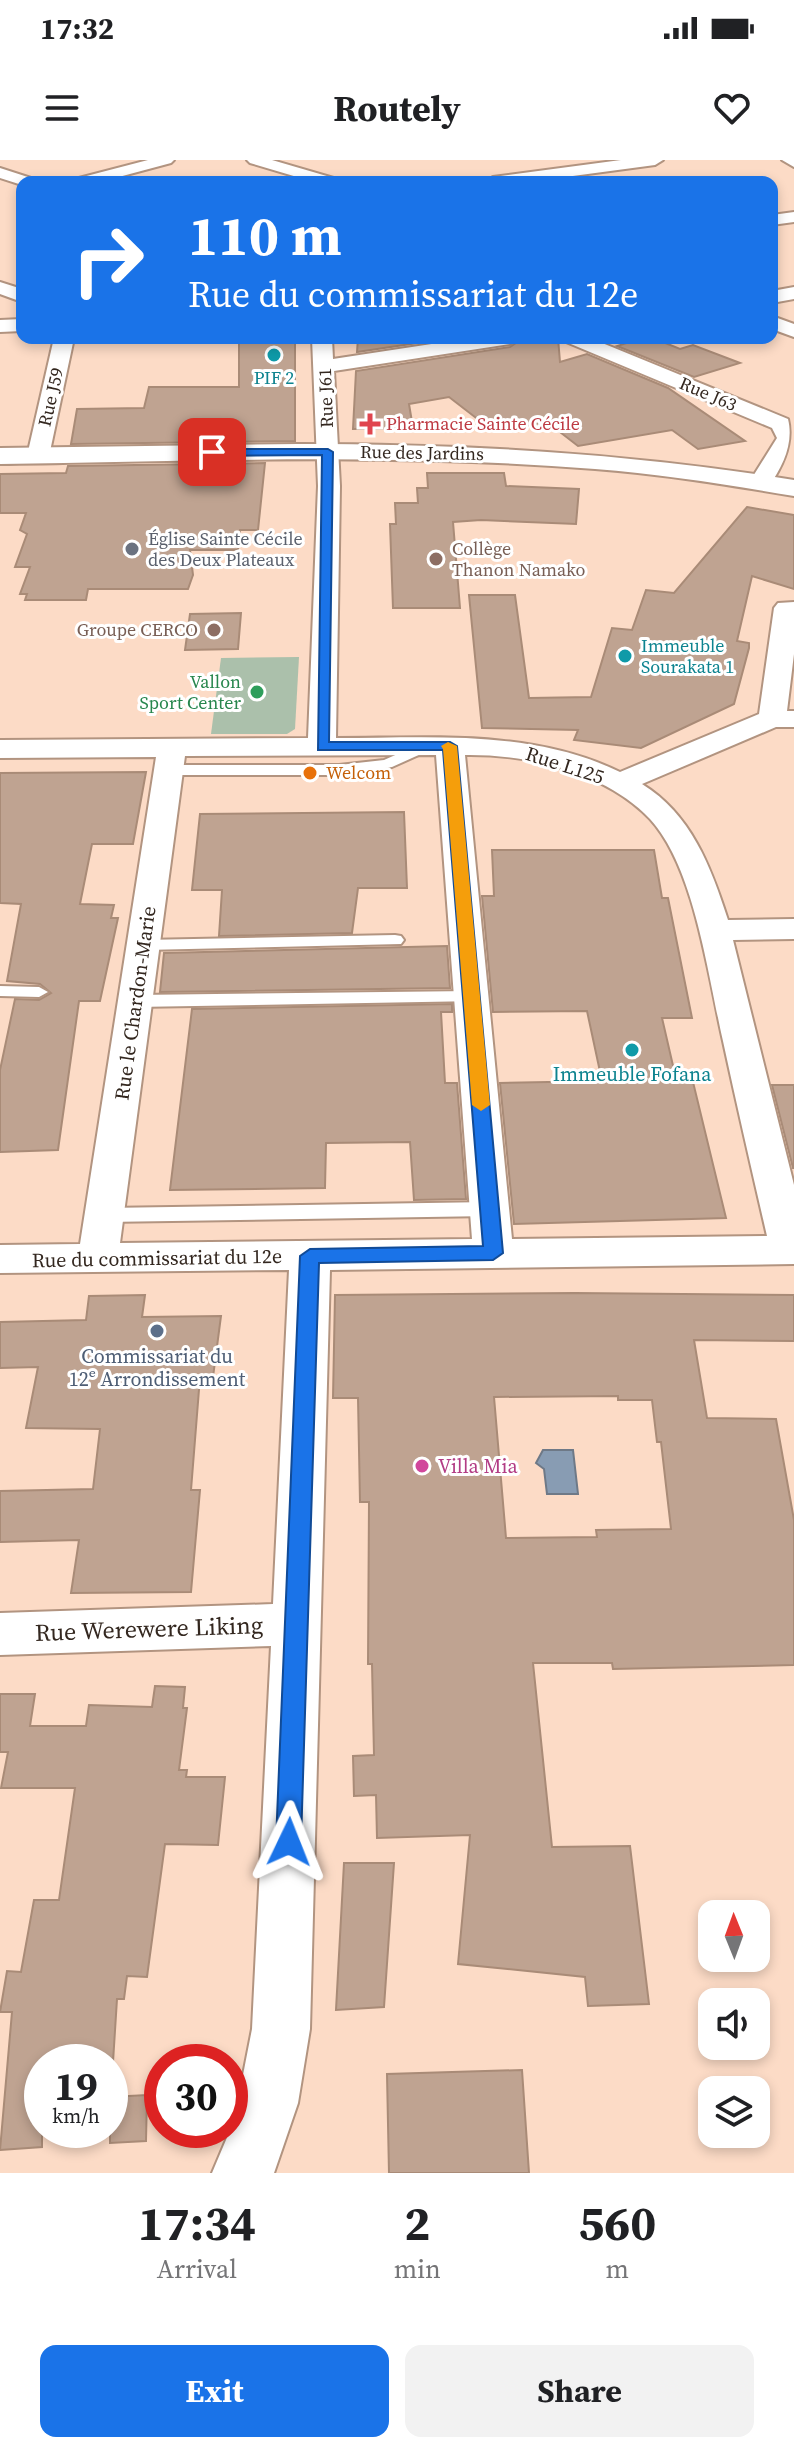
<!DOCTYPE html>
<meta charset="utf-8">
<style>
:root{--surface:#fff;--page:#f2f2f2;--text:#202124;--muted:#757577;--accent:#1a73e8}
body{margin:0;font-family:"Source Serif 4",serif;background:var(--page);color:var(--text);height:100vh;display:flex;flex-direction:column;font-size:30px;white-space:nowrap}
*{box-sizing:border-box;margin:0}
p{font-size:26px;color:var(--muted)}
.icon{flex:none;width:44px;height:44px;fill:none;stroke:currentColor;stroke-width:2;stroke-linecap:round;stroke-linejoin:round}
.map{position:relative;height:2013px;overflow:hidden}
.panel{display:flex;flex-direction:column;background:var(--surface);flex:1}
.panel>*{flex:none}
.hud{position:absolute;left:16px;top:16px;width:762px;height:168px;border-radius:16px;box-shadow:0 4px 12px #0003;background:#1a73e8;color:#fff;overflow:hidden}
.needle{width:52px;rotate:359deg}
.controls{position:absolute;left:698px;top:1740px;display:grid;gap:16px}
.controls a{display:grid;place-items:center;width:72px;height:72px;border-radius:16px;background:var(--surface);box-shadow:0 4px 12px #0003;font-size:40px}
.speed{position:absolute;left:24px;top:1884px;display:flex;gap:16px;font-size:40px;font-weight:700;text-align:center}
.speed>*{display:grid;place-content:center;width:104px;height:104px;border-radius:50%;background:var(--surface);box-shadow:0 4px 12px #0003;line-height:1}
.speed small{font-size:20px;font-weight:400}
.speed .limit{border:12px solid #d22;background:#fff;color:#111}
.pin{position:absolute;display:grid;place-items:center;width:68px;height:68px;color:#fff;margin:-34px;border-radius:16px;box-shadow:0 4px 12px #0006}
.me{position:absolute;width:88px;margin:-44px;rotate:2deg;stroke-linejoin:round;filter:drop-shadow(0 0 6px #0008)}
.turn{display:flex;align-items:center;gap:28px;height:168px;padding:0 40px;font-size:36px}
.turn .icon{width:104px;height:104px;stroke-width:2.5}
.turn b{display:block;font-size:56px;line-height:68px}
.eta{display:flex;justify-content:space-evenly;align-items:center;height:136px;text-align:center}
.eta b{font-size:48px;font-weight:700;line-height:56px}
.button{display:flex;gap:16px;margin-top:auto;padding:16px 40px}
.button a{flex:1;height:92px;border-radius:16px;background:var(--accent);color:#fff;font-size:32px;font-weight:700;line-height:92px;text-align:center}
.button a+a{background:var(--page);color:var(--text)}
.status{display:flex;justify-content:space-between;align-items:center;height:56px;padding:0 40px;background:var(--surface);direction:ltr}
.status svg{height:22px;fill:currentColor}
header{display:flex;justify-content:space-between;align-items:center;height:104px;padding:0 40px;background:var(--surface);font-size:36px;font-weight:700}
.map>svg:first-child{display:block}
.green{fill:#abc0ab}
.water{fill:#889cb3;stroke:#6e7987;stroke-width:2}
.building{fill:#bfa391;stroke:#a98b77;stroke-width:2;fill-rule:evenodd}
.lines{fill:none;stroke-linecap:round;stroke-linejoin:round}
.service-casing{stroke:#b29480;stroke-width:4}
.minor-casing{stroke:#b29480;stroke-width:4}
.tertiary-casing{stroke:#b29480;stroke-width:4}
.secondary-casing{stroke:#b29480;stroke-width:4}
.service{fill:#fff;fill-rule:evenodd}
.minor{fill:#fff;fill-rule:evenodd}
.tertiary{fill:#fff;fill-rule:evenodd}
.secondary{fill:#fff;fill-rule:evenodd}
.route{fill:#1a73e8;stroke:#114b97;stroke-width:2}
.slow{fill:#f59e0b}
.culture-dot{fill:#0f9aa8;stroke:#fff;stroke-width:3}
.health-dot{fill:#e0444e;stroke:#fff;stroke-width:3}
.worship-dot{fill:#6b7280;stroke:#fff;stroke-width:3}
.education-dot{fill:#8d6e63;stroke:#fff;stroke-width:3}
.leisure-dot{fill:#2e9e5b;stroke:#fff;stroke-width:3}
.food-dot{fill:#e8710a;stroke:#fff;stroke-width:3}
.service-dot{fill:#5c6f8a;stroke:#fff;stroke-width:3}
.hotel-dot{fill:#d1479c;stroke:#fff;stroke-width:3}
.labels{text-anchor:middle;stroke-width:6;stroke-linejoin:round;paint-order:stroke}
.far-culture-label{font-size:18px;fill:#0d838f;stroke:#fff}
.far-street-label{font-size:18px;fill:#33271f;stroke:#fff}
.far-health-label{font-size:18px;fill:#be3a42;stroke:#fff;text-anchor:start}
.far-worship-label{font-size:18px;fill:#5b616d;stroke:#fff;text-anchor:start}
.far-education-label{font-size:18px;fill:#785e54;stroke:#fff;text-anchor:start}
.far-leisure-label{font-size:18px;fill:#27864d;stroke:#fff;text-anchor:end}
.far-food-label{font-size:18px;fill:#c56008;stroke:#fff;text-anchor:start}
.street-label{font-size:20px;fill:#33271f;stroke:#fff}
.culture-label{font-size:20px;fill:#0d838f;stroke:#fff}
.service-label{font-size:20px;fill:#4e5e75;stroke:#fff}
.hotel-label{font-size:20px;fill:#b23c85;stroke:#fff;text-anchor:start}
.near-street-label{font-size:24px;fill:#33271f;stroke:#fff}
</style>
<div class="status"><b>17:32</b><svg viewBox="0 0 49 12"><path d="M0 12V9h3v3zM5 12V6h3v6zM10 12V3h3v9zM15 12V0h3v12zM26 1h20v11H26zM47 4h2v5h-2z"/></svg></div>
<header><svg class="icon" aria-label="menu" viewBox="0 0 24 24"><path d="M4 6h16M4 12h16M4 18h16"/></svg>Routely<svg class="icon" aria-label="heart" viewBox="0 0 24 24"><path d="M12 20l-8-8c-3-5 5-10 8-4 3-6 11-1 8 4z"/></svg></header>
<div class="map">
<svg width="794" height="2013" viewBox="0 0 794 2013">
<rect width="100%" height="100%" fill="#fcdbc6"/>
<path class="green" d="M299 497 295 569 287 574H211L221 498Z"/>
<path class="water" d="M543 1290H573L578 1334H547L544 1309 536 1303Z"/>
<g class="building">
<path d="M239 178H295V281L71 284 77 249 144 248 149 227H239Z"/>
<path d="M358 178H451L357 192Z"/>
<path d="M523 178H558L560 202 587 194 668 228 745 281 698 289 672 270 578 286 547 262 493 271 449 237 409 244 413 268 353 269 356 211 510 187Z"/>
<path d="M642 178H653L680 189 693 185 740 203 694 217 617 186Z"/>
<path d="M265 303 258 370H240L238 390H190L193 415 188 429H88L86 440H25L27 434H20L30 407H15L27 374 20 370 26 353H0V314L66 313 68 306Z"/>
<path d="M427 313H504L506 326 579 329 576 364 481 360 453 362 460 448H393L390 364H396L395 343H418L417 328H428Z"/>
<path d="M747 347 794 355V429L752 416 737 481 749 483V488L734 544 641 588 574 580 578 570 482 568 469 435H515L529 538 591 537 612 468 632 470 646 430 674 433Z"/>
<path d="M241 453 238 489 185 490 190 454Z"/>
<path d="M146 612 133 684H92L80 744 114 745 111 758H118L100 841H79L58 990 0 992V910L15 839 39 840 51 833 40 824 7 821 21 744 0 743V613Z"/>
<path d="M404 652 407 728H358L352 773 219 776 222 730H192L200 654Z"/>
<path d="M492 690H654L662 738H668L692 858H662L677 923 693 922 726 1058 514 1064 500 923 602 921 587 851 493 852 482 736H494Z"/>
<path d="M447 786 450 828 160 832 164 793Z"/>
<path d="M452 844V852H441L445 923H457L466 1039 414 1040 410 982 326 983 325 1028 170 1030 192 849Z"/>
<path d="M772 925H794V1008H793Z"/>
<path d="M575 1133 794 1135V1181L694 1180 707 1258 776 1259 794 1360V1505L613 1509 612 1503H533L552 1687 630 1686 649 1844 588 1846 585 1817 458 1804 470 1675 377 1678 376 1635 354 1636 353 1596 374 1595 372 1504H368L369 1342H360L358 1238H333L335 1135ZM618 1236V1240H652L657 1282H661L671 1369 596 1370 597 1377 506 1378 494 1237Z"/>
<path d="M145 1135 142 1157 221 1156 213 1217H200L191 1330H200L191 1432 71 1433 79 1380 0 1382V1331L93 1329 100 1269 26 1268 38 1207 0 1208V1162L86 1160 89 1136Z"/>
<path d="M155 1526 185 1527 183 1548H187L179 1610H187L186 1617H225L218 1685 165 1684 147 1817 127 1816 124 1839H117L113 1902H42V1987L0 1990 12 1852H0L7 1811 21 1812 34 1740H59L75 1628H1L8 1592H0V1534H35L30 1566H86L89 1545 152 1547Z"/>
<path d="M344 1703H394L384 1847 336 1850Z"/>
<path d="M522 1910 529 2013H389L387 1914Z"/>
<path d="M147 1935 146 1981 110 1983V1937Z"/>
</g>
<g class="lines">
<defs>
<g id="service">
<path d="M427 581 435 586 432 589 392 607 339 615H169L161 610 169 605H339L384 600Z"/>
<path d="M395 775 401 776 404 780 401 784 144 790 135 785 144 780Z"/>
<path d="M0 826 39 827 48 832 39 837 0 836Z"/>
<path d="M472 831 481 837 478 841 135 847 126 841 135 835Z"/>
<path d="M490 1042 497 1044 500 1049 497 1054 490 1056 105 1062 98 1060 95 1055 98 1050 105 1048Z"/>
</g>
<g id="minor">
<path d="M148 0H174L171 3 100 22H73L75 19Z"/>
<path d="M247 0H272L337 19 339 22H314L250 3Z"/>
<path d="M621 0H663L655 5 528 22H485L493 17Z"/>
<path d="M0 8 34 19 36 22H22V25L0 18Z"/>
<path d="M794 52V62L772 65V55Z"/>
<path d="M0 122 22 129V142L0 134Z"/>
<path d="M794 127V139L772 143V131Z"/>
<path d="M772 156 794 164V177L772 169Z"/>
<path d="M22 159V171L0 172V160Z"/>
<path d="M54 178H74L49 296 38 303 27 296Z"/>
<path d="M312 178H332L333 199 471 178H520L510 184 334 211 340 326 336 578C432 578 531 569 620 612L759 554 774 448 778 443 794 442V494L787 551H794V567H776L642 624C691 654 711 707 728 760L794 759V779L733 780 794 1025V1104L330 1110 310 1869 298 1943 274 2013H212L234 1961 252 1869 271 1486 0 1495V1453L273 1444 289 1110 0 1113V1085L80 1084 156 597 0 598V580L308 578 318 326ZM436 595 472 1079 120 1083 185 596ZM465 595C527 594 606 612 650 659 695 708 708 816 723 881 737 946 752 1011 767 1076L512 1079Z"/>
<path d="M563 178H590L788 259C794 283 783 306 769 326H753L750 321 777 278 772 268 566 182Z"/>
</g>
<path id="tertiary" d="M782 0H794V7Z"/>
<path id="secondary" d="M298 284C468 284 627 293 794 320V336C728 325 662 314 595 309 397 293 198 301 0 304V288Z"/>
</defs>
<use href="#service" class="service-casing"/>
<use href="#minor" class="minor-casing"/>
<use href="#tertiary" class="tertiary-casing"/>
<use href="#secondary" class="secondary-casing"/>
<use href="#service" class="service"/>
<use href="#minor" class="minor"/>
<use href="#tertiary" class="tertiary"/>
<use href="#secondary" class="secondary"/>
</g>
<path class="route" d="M328 289 333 292 329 582H450L457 586 503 1093 493 1100 319 1103 301 1682 298 1691 289 1695 280 1691 276 1682 300 1096 310 1089 483 1086 443 590H318L322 295 212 296 207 292 212 289Z"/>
<path class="slow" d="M448 582 457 586 490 945 481 951 472 945 443 589 441 586Z"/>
<g class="culture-dot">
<circle cx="274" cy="195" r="8"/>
<circle cx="625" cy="496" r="8"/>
<circle cx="632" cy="890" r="8"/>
</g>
<path class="health-dot" d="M366 252h8v8h8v8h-8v8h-8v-8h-8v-8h8z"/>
<circle class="worship-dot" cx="132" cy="389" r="8"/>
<g class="education-dot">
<circle cx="436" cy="399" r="8"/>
<circle cx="214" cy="470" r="8"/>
</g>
<circle class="leisure-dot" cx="257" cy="532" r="8"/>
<circle class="food-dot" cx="310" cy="613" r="8"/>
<circle class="service-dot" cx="157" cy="1171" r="8"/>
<circle class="hotel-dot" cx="422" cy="1306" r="8"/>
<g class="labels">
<g class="far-culture-label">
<text x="274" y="224">PIF 2</text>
<text x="641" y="492" text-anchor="start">Immeuble<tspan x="641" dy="21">Sourakata 1</tspan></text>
</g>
<g class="far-street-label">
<text transform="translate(708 234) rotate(23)" y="6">Rue J63</text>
<text transform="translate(51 237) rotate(-77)" y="6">Rue J59</text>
<text transform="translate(326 238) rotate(-92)" y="6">Rue J61</text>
<text transform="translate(422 293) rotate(1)" y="6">Rue des Jardins</text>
</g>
<g class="far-health-label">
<text x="386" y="270">Pharmacie Sainte Cécile</text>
</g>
<g class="far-worship-label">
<text x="148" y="385">Église Sainte Cécile<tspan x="148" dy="21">des Deux Plateaux</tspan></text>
</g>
<g class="far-education-label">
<text x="452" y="395">Collège<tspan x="452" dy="21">Thanon Namako</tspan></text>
<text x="198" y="476" text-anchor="end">Groupe CERCO</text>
</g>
<g class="far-leisure-label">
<text x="241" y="528">Vallon<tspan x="241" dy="21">Sport Center</tspan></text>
</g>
<g class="far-food-label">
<text x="326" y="619">Welcom</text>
</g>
<g class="street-label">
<text transform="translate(565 605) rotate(18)" y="7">Rue L125</text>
<text transform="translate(135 843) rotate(-82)" y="7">Rue le Chardon-Marie</text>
<text transform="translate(157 1098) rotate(-1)" y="7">Rue du commissariat du 12e</text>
</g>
<g class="culture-label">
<text x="632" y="921">Immeuble Fofana</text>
</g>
<g class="service-label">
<text x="157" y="1203">Commissariat du<tspan x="157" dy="23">12ᵉ Arrondissement</tspan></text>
</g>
<g class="hotel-label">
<text x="438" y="1313">Villa Mia</text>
</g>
<g class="near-street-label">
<text transform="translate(149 1469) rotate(-2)" y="8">Rue Werewere Liking</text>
</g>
</g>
</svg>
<div class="controls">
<a><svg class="needle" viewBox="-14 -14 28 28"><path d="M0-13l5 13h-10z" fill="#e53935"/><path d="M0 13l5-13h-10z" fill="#757577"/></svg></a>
<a><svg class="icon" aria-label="sound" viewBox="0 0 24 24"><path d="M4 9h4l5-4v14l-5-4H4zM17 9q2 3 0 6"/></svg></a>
<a><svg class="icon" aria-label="layers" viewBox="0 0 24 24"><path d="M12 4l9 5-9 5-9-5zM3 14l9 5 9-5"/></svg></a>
</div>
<div class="speed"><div>19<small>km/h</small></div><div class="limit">30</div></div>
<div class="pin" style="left:212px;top:292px;background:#d93025"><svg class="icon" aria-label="arrive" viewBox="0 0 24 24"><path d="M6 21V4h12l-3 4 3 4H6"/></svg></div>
<svg class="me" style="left:289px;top:1682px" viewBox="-20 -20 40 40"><path d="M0-17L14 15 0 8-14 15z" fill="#1a73e8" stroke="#fff" stroke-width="4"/></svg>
<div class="hud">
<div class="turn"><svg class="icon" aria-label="right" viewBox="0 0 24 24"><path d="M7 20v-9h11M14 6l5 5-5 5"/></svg><div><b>110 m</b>Rue du commissariat du 12e</div></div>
</div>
</div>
<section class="panel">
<div class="eta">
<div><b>17:34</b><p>Arrival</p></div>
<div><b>2</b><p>min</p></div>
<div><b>560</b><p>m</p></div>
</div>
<div class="button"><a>Exit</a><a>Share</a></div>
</section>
